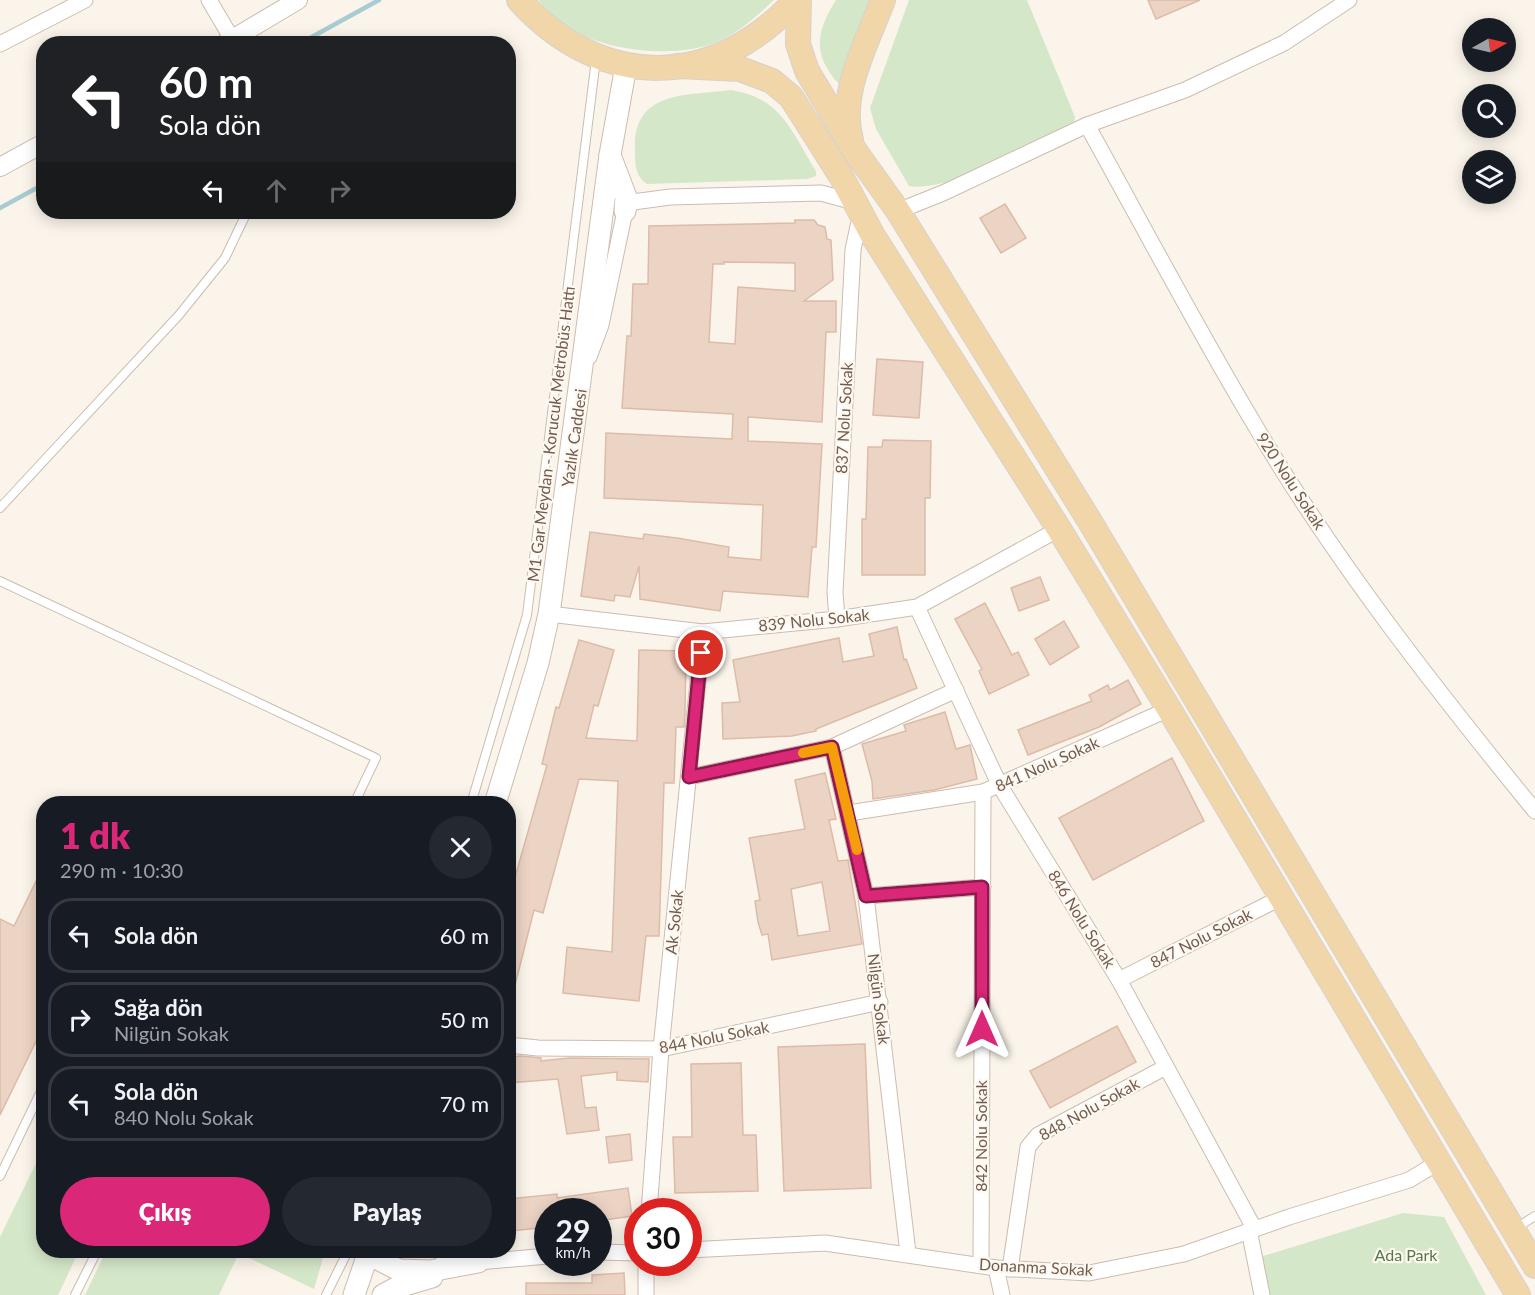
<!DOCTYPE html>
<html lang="tr">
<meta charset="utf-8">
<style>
:root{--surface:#171b24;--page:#242831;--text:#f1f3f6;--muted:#9ea1a6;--line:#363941;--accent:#db2777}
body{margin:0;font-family:Lato,sans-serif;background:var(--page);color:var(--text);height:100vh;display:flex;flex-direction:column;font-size:22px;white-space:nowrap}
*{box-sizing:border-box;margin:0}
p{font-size:20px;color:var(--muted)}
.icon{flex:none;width:33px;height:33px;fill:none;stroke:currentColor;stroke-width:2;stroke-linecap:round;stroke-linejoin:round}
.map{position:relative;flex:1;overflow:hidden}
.side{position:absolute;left:36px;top:796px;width:480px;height:462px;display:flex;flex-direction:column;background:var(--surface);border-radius:24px;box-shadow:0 3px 15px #0003}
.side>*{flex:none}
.banner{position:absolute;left:36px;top:36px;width:480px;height:183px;border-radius:24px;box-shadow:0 3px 15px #0003;background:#202124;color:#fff;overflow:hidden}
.needle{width:39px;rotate:82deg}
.tools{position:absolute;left:1462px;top:18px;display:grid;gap:12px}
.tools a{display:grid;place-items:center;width:54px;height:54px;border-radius:50%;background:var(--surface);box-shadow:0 3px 15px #0003;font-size:30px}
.speed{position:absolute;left:534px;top:1198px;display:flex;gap:12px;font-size:30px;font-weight:700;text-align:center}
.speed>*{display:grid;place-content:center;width:78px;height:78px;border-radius:50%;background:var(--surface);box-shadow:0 3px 15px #0003;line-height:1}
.speed small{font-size:15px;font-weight:400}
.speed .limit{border:9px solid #d22;background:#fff;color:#111}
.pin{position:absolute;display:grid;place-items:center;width:51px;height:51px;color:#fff;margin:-26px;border:3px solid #fff;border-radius:50%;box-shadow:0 2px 6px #0007}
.me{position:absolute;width:66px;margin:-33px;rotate:0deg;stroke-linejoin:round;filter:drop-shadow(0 0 4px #0008)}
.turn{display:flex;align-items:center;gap:21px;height:126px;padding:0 24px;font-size:27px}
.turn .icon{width:78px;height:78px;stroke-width:2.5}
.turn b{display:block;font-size:42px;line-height:51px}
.lanes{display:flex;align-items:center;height:57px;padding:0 24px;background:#0003;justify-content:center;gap:30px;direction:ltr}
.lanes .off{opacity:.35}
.round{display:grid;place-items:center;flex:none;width:63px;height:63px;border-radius:32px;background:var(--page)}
.summary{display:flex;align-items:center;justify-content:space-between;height:102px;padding:0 24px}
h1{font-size:36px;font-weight:800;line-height:45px;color:var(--accent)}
.cta{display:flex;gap:12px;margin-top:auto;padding:12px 24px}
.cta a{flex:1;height:69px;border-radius:36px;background:var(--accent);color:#fff;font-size:24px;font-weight:800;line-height:69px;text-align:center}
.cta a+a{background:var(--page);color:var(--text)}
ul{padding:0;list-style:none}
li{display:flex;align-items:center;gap:18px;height:75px;margin:0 12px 9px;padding:0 12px;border:3px solid var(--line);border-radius:24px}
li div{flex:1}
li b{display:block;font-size:22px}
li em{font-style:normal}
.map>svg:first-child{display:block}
.green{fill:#d5e7c9}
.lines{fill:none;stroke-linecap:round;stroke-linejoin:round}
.stream{stroke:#a8ccd2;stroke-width:4.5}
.building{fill:#ecd4c4;stroke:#ddbba7;stroke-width:1.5;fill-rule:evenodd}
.service-casing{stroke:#cbbcb1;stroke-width:10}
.minor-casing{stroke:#cbbcb1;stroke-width:17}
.tertiary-casing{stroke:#cbbcb1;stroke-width:20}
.secondary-casing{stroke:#cdbcaf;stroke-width:23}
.primary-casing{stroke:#d8d1ce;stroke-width:26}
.service{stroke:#fff;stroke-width:8}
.minor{stroke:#fff;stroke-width:15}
.tertiary{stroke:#fff;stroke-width:18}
.secondary{stroke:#fff;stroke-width:21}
.primary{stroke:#f1d6aa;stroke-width:24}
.route-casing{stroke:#8e194d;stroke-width:15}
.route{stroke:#db2777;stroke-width:10}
.slow{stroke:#f59e0b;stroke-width:10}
.labels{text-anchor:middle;stroke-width:4.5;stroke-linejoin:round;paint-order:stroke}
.street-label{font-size:16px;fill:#725c50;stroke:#fdf8f0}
.park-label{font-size:16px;fill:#577749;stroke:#fdf8f0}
</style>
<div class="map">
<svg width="1535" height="1295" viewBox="0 0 1535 1295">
<rect width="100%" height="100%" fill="#faf4ea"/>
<g class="green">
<path d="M538 0H774C758 15 740 32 719 41 681 59 608 52 573 30 559 22 548 12 538 0Z"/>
<path d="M836 0H871L839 83C834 80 831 74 827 68 813 44 822 22 836 0Z"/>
<path d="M909 0H1027L1075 117 1074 123 957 182C941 181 926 189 909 186L876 129 870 108Z"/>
<path d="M731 90C782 98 791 131 816 171V176L807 179 647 184C635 176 635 164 635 151 632 90 686 96 731 90Z"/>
<path d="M41 1153 44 1251H79L58 1295H0V1237Z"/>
<path d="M1403 1213 1444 1217 1486 1295H1268L1260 1257Z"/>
<path d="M106 1251H325L314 1289 239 1253 219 1295H85Z"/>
</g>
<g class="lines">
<g class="stream">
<path d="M299 44 379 0"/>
<path d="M0 208 44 184"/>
</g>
</g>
<g class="building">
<path d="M1148 0H1200L1156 19Z"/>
<path d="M1005 204 1026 238 1001 253 980 218Z"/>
<path d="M795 220H814L818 225 825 227 827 239 831 240 833 280 804 301H836V332H826L822 422 748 417V441L822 444 816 547H812L808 597 723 591 720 611 640 599 639 566 630 597 615 595 614 601 581 596 590 532 643 539 644 534 677 538 729 547 728 557 761 560 763 505 604 498 606 433 732 439 733 414 622 408 627 336H631L633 284H648L649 226 795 223ZM724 262 795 263V291L738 287 735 344 709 342 713 264H724Z"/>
<path d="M877 359 923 362 919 418 873 415Z"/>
<path d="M883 440 931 441 930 498H925V575H862V519H866L868 447H882Z"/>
<path d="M1040 577 1049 600 1019 611 1011 588Z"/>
<path d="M985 603 1012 655 1018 652 1029 675 989 694 979 671 982 669 955 619Z"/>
<path d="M1064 621 1079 647 1050 665 1035 639Z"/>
<path d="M897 627 904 660 906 659 917 688 816 729V731L792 736 723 739 722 703 740 702 733 660 839 638 843 662 874 656 869 634Z"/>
<path d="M579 640 614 650 598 706 594 705 586 738 637 741 639 650 686 651 685 712 684 727H676L674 783H664L659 936H646L639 1001 563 993 567 947 612 952 618 781 579 779 543 913 534 910 513 993 508 992V902L547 765 542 764 556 707 559 708Z"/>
<path d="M1128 680 1141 704 1099 727 1028 755 1018 730 1092 701 1089 695 1108 685 1110 690Z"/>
<path d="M945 712 956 749 970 745 977 779 934 790 873 799 872 781 862 744 906 731 904 725Z"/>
<path d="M1172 758 1204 821 1093 880 1059 818Z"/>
<path d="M825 773 836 819 829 820 838 861 848 860 862 944 772 960 768 934 762 935 758 922 755 901 760 900 749 838 805 829 795 780ZM822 882 830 931 798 936 791 889Z"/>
<path d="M44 865V1025L0 1115V919L14 926Z"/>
<path d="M1117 1026 1136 1062 1050 1108 1030 1071Z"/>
<path d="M865 1044 871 1188 784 1191 778 1047Z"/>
<path d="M521 1056 541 1058V1061L569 1058 649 1059 648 1082 617 1080V1072L581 1076 585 1108 596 1107 599 1130 567 1134 558 1079 508 1083V1057Z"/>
<path d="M741 1063 743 1135H756L758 1191 675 1193 673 1137H692L691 1064Z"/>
<path d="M630 1134 632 1160 609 1163 606 1137Z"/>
<path d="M628 1188 632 1216 598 1221V1212H548V1227L511 1231 508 1199 557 1194V1198Z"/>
<path d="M624 1273 625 1295H526V1283H592V1275Z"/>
</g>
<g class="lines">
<defs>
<g id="service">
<path d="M0 508 179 315 225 258 247 212"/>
<path d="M0 581 376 758 354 804"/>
<path d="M471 804 527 615 596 59"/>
<path d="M0 1176 44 1085"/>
<path d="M1516 1228 1535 1216"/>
<path d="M75 1295 97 1251"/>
<path d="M326 1295 348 1251"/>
</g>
<g id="minor">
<path d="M209 0 232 39"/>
<path d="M0 44 85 0"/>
<path d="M1087 125C1142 224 1195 325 1253 422 1334 560 1434 687 1535 811"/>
<path d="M898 211 943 193 1087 125 1185 90 1284 43 1349 0"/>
<path d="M589 357 601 325 625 211 633 202 670 197 821 193 854 202"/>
<path d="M917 607 1000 786 1119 980 1254 1228"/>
<path d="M549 614 703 632 837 619 917 607 1059 529"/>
<path d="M837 619 835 592 853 250 858 226 865 221"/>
<path d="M832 747 866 896 908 1253"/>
<path d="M689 777 832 747 956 690"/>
<path d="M849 813 983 792 1169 709"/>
<path d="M866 896 983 887"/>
<path d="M1119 980 1282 897"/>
<path d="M508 1045 538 1048 661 1049 880 1002"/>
<path d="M649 1212 661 1049 703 632"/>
<path d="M1249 1230 1262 1295"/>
<path d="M688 1250 825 1243 996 1268 1089 1273 1184 1254 1289 1217 1409 1180 1439 1162"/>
<path d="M598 1252 638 1253"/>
<path d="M478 1262 548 1256"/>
<path d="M981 1264 983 792"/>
<path d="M996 1268 1002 1295"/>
<path d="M1010 1269 1028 1147 1038 1135 1166 1067"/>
<path d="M646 1295V1263"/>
</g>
<g id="tertiary">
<path d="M224 44 298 0"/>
<path d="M0 167 44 143"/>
</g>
<g id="secondary">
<path d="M610 155 626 197 625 211"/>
<path d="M495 804 538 663 549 614 610 155 626 66"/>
<path d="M443 1251 475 1261"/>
<path d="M368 1254 399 1270 430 1271 478 1262"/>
<path d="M354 1295 369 1251"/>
<path d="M383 1295 398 1287 432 1277"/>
</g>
<g id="primary">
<path d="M519 0C601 91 714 90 796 0"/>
<path d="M799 0 798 44 807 71 855 151 898 211 1089 520 1535 1266"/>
<path d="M678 66 740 69 772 81 791 97 841 176 873 236 1059 529 1169 709 1518 1295"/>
<path d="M851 140C838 94 867 43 883 0"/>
</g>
</defs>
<use href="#service" class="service-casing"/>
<use href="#minor" class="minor-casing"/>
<use href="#tertiary" class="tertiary-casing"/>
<use href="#secondary" class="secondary-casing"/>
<use href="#primary" class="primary-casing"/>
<use href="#service" class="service"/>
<use href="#minor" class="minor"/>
<use href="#tertiary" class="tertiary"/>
<use href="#secondary" class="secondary"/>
<use href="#primary" class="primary"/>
</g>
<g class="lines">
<defs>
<path id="route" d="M701 653 689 777 832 747 866 896 982 887V1029"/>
</defs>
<use href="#route" class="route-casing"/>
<use href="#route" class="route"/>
<path class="slow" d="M803 753 832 747 857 850"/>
</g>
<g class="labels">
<g class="street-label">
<text transform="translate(844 418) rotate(-87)" y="6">837 Nolu Sokak</text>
<text transform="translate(551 434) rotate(-83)" y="6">M1 Gar Meydan - Korucuk Metrobüs Hattı</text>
<text transform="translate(574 438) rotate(-82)" y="6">Yazlık Caddesi</text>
<text transform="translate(1291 481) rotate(57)" y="6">920 Nolu Sokak</text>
<text transform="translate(814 620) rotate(-6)" y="6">839 Nolu Sokak</text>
<text transform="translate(1047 764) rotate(-24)" y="6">841 Nolu Sokak</text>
<text transform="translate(1082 919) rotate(58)" y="6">846 Nolu Sokak</text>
<text transform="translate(674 922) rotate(-84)" y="6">Ak Sokak</text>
<text transform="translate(1201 938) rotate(-27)" y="6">847 Nolu Sokak</text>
<text transform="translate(879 999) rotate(83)" y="6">Nilgün Sokak</text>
<text transform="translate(714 1037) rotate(-11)" y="6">844 Nolu Sokak</text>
<text transform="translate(1089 1109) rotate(-29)" y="6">848 Nolu Sokak</text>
<text transform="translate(981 1136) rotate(-90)" y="6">842 Nolu Sokak</text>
<text transform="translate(1036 1267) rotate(3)" y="6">Donanma Sokak</text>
</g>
<g class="park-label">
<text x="1406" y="1261">Ada Park</text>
</g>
</g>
</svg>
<div class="tools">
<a><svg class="needle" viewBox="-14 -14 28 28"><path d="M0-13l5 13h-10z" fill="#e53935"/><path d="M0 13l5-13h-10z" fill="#9ea1a6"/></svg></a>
<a><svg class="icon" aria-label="search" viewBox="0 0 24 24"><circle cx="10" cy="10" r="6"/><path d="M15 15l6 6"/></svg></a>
<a><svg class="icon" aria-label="layers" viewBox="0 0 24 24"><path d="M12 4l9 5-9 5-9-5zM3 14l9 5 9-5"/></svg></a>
</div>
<div class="speed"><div>29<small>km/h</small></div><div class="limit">30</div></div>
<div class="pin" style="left:701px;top:653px;background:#d93025"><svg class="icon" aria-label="arrive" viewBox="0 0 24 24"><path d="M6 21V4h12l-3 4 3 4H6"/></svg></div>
<svg class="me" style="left:982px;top:1029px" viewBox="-20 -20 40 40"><path d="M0-17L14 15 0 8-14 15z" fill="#db2777" stroke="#fff" stroke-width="4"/></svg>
<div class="banner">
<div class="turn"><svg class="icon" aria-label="left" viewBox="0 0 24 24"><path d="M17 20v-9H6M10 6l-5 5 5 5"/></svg><div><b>60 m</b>Sola dön</div></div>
<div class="lanes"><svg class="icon" aria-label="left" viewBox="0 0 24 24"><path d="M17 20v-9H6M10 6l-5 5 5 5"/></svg><svg class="icon off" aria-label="ahead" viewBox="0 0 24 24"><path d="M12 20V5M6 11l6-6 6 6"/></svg><svg class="icon off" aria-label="right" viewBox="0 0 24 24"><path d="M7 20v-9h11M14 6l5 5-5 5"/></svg></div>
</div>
<section class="side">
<div class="summary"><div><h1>1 dk</h1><p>290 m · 10:30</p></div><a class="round"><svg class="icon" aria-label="close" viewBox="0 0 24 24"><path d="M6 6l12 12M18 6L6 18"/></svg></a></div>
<ul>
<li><svg class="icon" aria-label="left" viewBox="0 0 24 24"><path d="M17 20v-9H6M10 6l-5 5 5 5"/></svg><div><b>Sola dön</b></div><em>60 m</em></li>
<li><svg class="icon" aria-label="right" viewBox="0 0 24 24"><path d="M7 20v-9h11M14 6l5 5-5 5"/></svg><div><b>Sağa dön</b><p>Nilgün Sokak</p></div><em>50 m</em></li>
<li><svg class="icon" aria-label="left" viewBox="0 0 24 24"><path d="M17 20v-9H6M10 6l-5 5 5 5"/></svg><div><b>Sola dön</b><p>840 Nolu Sokak</p></div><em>70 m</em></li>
</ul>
<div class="cta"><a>Çıkış</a><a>Paylaş</a></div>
</section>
</div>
